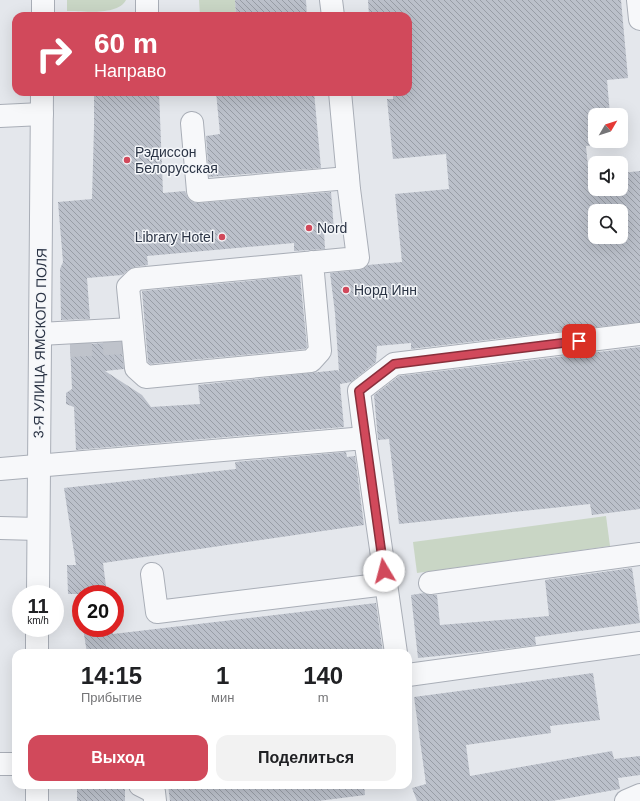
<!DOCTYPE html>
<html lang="ru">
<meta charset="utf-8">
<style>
:root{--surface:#fff;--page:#f2f2f2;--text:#202124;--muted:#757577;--accent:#d1495b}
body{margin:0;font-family:Arial,sans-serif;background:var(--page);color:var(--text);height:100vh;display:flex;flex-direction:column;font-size:15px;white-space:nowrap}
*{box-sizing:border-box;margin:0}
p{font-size:13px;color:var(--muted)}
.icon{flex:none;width:22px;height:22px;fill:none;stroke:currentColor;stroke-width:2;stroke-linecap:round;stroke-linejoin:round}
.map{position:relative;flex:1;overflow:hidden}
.drawer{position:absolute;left:12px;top:649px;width:400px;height:140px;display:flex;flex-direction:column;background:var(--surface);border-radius:12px;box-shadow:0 4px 16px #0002}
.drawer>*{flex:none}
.top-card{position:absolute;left:12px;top:12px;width:400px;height:84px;border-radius:12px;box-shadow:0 4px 16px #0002;background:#d1495b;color:#fff;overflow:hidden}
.needle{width:26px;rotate:51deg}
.controls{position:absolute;left:588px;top:108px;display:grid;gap:8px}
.controls a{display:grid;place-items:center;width:40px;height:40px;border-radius:8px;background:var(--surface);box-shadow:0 4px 16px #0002;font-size:20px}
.speed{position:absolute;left:12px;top:585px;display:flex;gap:8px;font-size:20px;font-weight:700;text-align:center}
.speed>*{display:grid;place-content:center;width:52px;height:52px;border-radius:50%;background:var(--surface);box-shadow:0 4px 16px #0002;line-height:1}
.speed small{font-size:10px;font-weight:400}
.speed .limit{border:6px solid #d22;background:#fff;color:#111}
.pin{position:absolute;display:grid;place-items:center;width:34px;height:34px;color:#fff;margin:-17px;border-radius:8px;box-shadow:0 2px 6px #0006}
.me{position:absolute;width:44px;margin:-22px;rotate:352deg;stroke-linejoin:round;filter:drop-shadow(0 0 3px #0008)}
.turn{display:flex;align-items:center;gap:14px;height:84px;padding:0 16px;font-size:18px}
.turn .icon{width:52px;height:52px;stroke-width:2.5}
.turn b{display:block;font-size:28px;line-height:34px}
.eta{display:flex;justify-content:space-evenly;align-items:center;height:68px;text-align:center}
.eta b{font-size:24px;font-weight:800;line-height:28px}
.cta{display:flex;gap:8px;margin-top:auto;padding:8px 16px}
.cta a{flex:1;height:46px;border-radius:12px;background:var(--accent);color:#fff;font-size:16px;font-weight:800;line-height:46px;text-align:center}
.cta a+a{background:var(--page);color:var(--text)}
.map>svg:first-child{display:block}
.green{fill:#c9d6c5}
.building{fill:url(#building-back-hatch);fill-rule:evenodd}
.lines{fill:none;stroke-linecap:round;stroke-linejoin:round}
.minor-tunnel{stroke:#bfc3cb;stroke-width:22;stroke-dasharray:22 11;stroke-linecap:butt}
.minor-casing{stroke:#a9aeb7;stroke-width:24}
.minor{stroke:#f7f8fa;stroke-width:22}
.route-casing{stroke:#882f3b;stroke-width:10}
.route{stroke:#d1495b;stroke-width:7}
.poi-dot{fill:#d1495b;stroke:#f4f6f9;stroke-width:1.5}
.labels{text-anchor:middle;stroke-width:3;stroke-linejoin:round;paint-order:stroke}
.poi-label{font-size:14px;fill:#2b3445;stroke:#f4f6f9;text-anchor:start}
.street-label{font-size:14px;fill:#2b3445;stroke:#f4f6f9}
</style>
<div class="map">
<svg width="640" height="801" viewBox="0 0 640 801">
<defs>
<pattern id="building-back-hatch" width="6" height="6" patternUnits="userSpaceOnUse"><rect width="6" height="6" fill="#bbc0ca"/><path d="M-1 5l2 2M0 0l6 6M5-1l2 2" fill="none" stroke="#989da6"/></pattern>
</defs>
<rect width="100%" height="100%" fill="#e4e7ec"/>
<g class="green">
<path d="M67 0H126C118 16 83 11 67 11Z"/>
<path d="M199 0H235L236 16H200Z"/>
<path d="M606 516 610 546 417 573 413 542Z"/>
</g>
<g class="building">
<path d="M235 0H306L307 16H236Z"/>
<path d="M368 0H621L628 78 607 80 610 115H595V141H606V144L586 146 589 176 595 175V189H621V173L640 171V322L411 349V343L377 346 376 362 351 382 340 384 344 427 76 450 74 407 66 404V393L72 389 70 345 121 342 124 369 105 371 142 395 151 407 200 404 198 385 338 370 339 372 335 313 330 273 359 270 365 268 368 265 402 262 395 194 449 189 446 154 393 159 387 99H393V92H408V16H369ZM595 211H621V237H595Z"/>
<path d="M94 92H159L163 193 185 191 188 198 193 202 199 203 331 192 334 230 324 231 325 249 294 251V243L147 256 148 265 134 267 128 270 122 275 87 278 90 319 61 320 60 269 63 262 58 202 92 199 94 127Z"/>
<path d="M216 92H314L321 168 209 177 206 136 220 134Z"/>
<path d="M300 276 307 347 305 349 150 364 148 362 142 291Z"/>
<path d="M640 347V509L592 515 590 504 399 524 389 439 378 440 374 395 399 376Z"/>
<path d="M346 452 347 457 355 456 364 525 103 563 107 594H68L67 565H76L64 488 236 469 235 462Z"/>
<path d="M632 568 640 623 535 637 536 645 488 651 418 658 411 595 424 593 431 595H437L440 625 549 616 545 580Z"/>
<path d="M376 603 383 653H87L83 628H112L113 634Z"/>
<path d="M593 673 600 720 550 726 551 733 466 745 470 776 612 751 614 759 640 756V775L618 778 620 789 552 801H417L412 788 426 784 414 697Z"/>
<rect x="77" y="785" width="48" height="16"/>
<path d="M168 785H364L365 795 318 801H170Z"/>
</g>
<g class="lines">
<path class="minor-tunnel" d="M70 346 125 343"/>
<defs>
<g id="minor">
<path d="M43 0V16"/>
<path d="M147 0V16"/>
<path d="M331 0 333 16"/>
<path d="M638 0 640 19"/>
<path d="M0 116 42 114"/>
<path d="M192 123 198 191 348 178"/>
<path d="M312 262 320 351 311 361 146 377 136 368 128 287 136 279 358 258 349 189 340 92"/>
<path d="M40 334 132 329"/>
<path d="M365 438 359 391 394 364 640 334"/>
<path d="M0 469 365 438 396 653"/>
<path d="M0 528 38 529"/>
<path d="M152 574 157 612 386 584"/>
<path d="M430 583 640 554"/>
<path d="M38 594 42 92"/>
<path d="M37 653V628"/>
<path d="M408 675 640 643"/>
<path d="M0 764H16"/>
<path d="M37 785V801"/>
<path d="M140 785 154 792 155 801"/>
<path d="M626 801 640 795"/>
</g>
</defs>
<use href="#minor" class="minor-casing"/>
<use href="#minor" class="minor"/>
</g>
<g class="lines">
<defs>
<path id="route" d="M384 571 359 391 394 364 579 341"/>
</defs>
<use href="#route" class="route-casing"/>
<use href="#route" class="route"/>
</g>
<g class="poi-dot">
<circle cx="127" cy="160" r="4"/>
<circle cx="309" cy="228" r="4"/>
<circle cx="222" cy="237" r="4"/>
<circle cx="346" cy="290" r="4"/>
</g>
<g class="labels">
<g class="poi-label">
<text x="135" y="157">Рэдиссон<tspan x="135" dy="16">Белорусская</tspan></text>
<text x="317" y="233">Nord</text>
<text x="214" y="242" text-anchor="end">Library Hotel</text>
<text x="354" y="295">Норд Инн</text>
</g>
<g class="street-label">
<text transform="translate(40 343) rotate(-89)" y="5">3-Я УЛИЦА ЯМСКОГО ПОЛЯ</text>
</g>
</g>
</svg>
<div class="controls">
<a><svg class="needle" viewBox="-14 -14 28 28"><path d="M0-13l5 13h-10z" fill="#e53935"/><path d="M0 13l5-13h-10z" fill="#757577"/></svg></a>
<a><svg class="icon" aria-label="sound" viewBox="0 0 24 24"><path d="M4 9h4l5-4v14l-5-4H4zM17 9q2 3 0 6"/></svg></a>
<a><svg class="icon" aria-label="search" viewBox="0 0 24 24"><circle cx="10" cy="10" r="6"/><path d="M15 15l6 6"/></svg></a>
</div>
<div class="speed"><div>11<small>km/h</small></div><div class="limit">20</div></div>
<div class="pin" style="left:579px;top:341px;background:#d93025"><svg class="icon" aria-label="arrive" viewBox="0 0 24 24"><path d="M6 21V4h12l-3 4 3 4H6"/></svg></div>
<svg class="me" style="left:384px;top:571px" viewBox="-20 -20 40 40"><circle r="19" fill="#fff"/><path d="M0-13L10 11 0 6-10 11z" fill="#d1495b"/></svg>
<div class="top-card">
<div class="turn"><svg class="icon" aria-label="right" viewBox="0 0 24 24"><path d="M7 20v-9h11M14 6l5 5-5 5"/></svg><div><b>60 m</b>Направо</div></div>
</div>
<section class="drawer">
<div class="eta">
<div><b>14:15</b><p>Прибытие</p></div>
<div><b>1</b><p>мин</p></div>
<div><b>140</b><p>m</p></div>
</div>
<div class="cta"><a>Выход</a><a>Поделиться</a></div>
</section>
</div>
